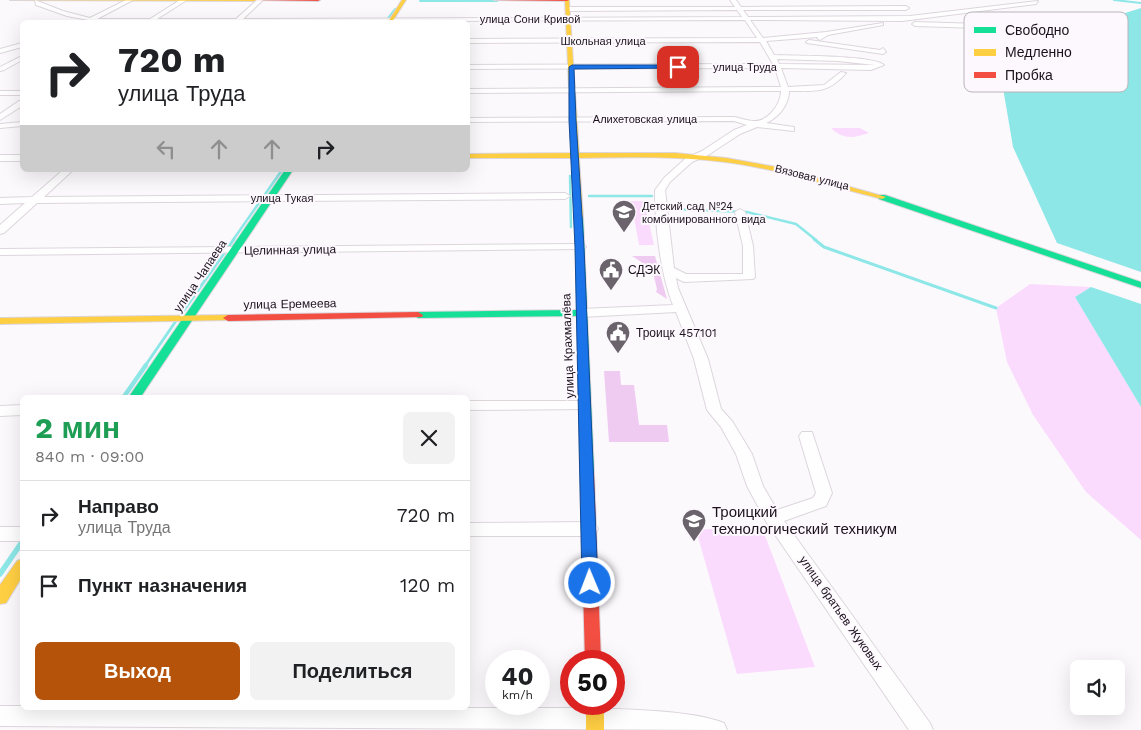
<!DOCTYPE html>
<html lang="ru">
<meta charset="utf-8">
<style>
:root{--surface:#fff;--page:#f2f2f2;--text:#202124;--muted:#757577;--line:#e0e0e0;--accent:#b45309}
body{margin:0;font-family:"Work Sans",sans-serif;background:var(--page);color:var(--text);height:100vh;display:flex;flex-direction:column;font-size:19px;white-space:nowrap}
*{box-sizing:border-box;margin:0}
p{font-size:16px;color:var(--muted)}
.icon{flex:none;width:28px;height:28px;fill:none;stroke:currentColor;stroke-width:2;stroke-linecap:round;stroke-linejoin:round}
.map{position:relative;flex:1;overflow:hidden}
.sheet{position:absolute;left:20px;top:395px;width:450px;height:315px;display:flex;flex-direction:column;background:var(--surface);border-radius:8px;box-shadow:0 5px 20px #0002}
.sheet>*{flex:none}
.banner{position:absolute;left:20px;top:20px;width:450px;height:152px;border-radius:8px;box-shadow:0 5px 20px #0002;background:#fff;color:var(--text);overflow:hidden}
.fabs{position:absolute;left:1070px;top:660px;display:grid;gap:10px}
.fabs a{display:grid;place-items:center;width:55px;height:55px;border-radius:8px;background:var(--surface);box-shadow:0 5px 20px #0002;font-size:25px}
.speed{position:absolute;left:485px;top:650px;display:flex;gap:10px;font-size:25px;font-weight:700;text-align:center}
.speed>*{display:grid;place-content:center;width:65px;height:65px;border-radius:50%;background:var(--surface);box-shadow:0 5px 20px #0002;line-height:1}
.speed small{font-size:12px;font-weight:400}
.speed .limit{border:8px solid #d22;background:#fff;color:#111}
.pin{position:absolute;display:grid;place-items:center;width:42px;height:42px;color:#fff;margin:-21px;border-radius:10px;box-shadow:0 2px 8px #0006}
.me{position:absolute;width:55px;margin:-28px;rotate:359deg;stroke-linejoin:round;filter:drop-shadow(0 0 4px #0008)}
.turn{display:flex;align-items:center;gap:18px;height:105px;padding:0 15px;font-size:22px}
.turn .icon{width:65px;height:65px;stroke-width:2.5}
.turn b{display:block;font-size:35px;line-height:42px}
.lanes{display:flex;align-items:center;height:48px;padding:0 15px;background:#0003;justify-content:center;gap:25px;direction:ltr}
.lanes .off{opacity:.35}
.round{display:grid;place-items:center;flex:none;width:52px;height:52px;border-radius:8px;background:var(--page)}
.summary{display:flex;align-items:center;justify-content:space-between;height:85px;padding:0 15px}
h1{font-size:30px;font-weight:700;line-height:38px;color:#1e9e55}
.cta{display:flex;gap:10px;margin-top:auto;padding:10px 15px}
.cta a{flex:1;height:58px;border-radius:8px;background:var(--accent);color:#fff;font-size:20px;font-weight:700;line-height:58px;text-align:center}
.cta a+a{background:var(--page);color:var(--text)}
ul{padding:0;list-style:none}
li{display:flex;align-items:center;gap:15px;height:70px;padding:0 15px;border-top:1px solid var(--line)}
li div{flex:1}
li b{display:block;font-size:19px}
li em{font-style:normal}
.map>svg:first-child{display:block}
.green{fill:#fadbfd}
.forest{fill:#efcbf2}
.water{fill:#8de7e7}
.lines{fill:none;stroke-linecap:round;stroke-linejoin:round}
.stream-far4{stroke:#8de7e7;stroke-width:2}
.stream-far3{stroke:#8de7e7;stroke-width:2.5}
.stream-far2{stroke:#8de7e7;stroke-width:3}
.stream-far1{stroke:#8de7e7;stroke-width:4.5}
.stream{stroke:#8de7e7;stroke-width:5.5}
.street-casing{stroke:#dcd6dc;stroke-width:2}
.fast-casing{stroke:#dcd6dc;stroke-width:2}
.slow-casing{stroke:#dcd6dc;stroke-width:2}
.jam-casing{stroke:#dcd6dc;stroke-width:2}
.street{fill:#fffeff;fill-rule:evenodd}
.fast{fill:#16e098;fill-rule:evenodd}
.slow{fill:#ffcf43;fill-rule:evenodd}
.jam{fill:#f24e42;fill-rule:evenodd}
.route{fill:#1a73e8;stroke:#114b97}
.labels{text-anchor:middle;stroke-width:4;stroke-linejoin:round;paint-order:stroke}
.far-street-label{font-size:11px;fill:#1b121c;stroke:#fdf8fe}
.far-poi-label{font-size:11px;fill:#1b121c;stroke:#fdf8fe;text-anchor:start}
.street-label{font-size:12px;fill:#1b121c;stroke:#fdf8fe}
.poi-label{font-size:12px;fill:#1b121c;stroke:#fdf8fe;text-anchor:start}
.near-poi-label{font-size:15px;fill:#1b121c;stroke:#fdf8fe;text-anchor:start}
.key{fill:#fdf8fe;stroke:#b9b3ba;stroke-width:1}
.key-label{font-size:14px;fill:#1b121c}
</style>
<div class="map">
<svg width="1141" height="730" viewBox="0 0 1141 730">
<rect width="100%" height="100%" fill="#fcf9fd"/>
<g class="green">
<path d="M831 128H860L869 133C854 138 843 140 831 128Z"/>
<path d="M631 201H644L654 245H639Z"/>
<path d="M1030 284 1091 287 1075 297 1141 407V540L1086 492 1033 415 1007 362 996 308Z"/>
<path d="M761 525 815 667 737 674 696 530Z"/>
</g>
<g class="forest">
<path d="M632 256H655L667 299 656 292 657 289 652 269Z"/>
<path d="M604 371H620L621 385H634L639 425H667L669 442H609Z"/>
</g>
<g class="water">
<path d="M1141 8V272L1057 243 1013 147 1001 76 1059 34Z"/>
<path d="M1091 287 1141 304V407L1075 297Z"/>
</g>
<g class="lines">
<g class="stream-far4">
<path d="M1114 0 1141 3"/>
<path d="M420 1H497"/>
<path d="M385 22 395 9"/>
</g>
<g class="stream-far3">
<path d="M570 176 571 227"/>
<path d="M589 196H652"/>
<path d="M670 209 747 212 796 224 816 240"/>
<path d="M233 240 282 170"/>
</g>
<g class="stream-far2">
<path d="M814 239 824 247 996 308"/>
<path d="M180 316 234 239"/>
<path d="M145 366 176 321"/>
</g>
<path class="stream-far1" d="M123 398 146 365"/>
<path class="stream" d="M0 574 22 542"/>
<defs>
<g id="street">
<path d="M35 0 63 11 90 18 126 0H133L97 19H150L180 0H187L157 19H236L257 0H263L243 19 742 17 737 10 568 11 565 9 568 7H735L730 0H736L741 7 906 6 909 8 906 10H743L748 17 910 16 1038 1 1036 4 902 21 750 20 763 38 826 32 883 23V25L828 35 820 40 817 38 818 37 766 41 774 55C794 56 873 55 884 65L871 70 781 68 788 87 824 85 841 72 846 73C827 94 816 91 789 91 789 105 778 118 766 123L794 127V131L757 127 740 134 708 155 692 162 670 182 665 190 674 268 686 274H743V246L735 212 740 209 745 212 753 246 755 277 753 279 684 282 676 278 678 288 708 359 721 409 732 421 752 454 763 486 777 510 813 498 816 493 799 436 802 432H812L832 493 826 506 784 521 930 723 933 730H909L767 523 747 486 736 454 721 427 707 410 694 359 676 312 581 317 575 313 581 309 673 305C660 273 655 224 655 190L664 178 686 158 702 151 734 130 747 125 734 121 468 122V118L734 117C740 118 748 121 754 121 768 122 781 104 781 91L468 93V89L781 87 775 68 468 69V65L773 64 760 42 468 43V39L757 38 745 20 99 22 67 16 36 5ZM777 59 838 61 875 65 779 64Z"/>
<path d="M1055 20 1057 23 980 28 915 26 912 24 915 22 980 24Z"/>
<path d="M809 40 880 50 883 48 886 52 883 54 807 43 806 42Z"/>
<path d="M22 43V47L0 53V49Z"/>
<path d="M22 56V60L4 70 0 71V67Z"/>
<rect x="0" y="91" width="22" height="4"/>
<path d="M19 101H22V106L0 120V114Z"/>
<path d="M22 122V126L0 128V124Z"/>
<rect x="0" y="155" width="22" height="6"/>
<path d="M63 170H73L44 197 565 193 570 196 565 199 37 203 4 233 0 234V225L25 203 0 204V198L32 197Z"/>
<path d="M580 244 584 245 586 247 584 249 0 255V249Z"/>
<path d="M584 401 589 403 591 406 589 409 468 410V401Z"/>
<path d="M22 405V415L0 416V406Z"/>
<path d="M589 522 595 524 598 529 595 534 589 536H468V523Z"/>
<rect x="0" y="527" width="22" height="14"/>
<path d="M0 706H22V708H595C631 710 691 710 724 723L727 730 0 726Z"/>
</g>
<g id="fast">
<path d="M285 170H293L140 398H128Z"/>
<path d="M879 195H885L1141 282V288L879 199Z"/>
<path d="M579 214 583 217 594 473 592 476H582L580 473 577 316 418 318 413 315 418 312 577 310 575 217Z"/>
</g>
<g id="slow">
<path d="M10 0H256L254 1Z"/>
<path d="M402 0H406L392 22H388Z"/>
<path d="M565 0H569L579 153H675L726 158 782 168 886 197 882 199C830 186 779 169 725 162 677 156 628 157 579 158L583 217 579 220 575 217 572 158H468V154L572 153Z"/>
<path d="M228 315 233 318 232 320 0 324V318Z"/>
<path d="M22 559V577L6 603 0 604V585L17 561Z"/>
<rect x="586" y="704" width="18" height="26"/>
</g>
<g id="jam">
<path d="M252 0H320L318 1Z"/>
<path d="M494 0H569L567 1Z"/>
<path d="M418 312 423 315 422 317 228 321 223 318 228 315Z"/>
<path d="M587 468 592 470 594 473 601 661H585L580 473 582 470Z"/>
</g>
</defs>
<use href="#street" class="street-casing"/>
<use href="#fast" class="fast-casing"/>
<use href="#slow" class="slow-casing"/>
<use href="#jam" class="jam-casing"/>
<use href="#street" class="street"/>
<use href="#fast" class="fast"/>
<use href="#slow" class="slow"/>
<use href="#jam" class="jam"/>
</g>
<path class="route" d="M678 65 680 68 574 69 576 120 584 247 598 583 595 588 590 590 584 588 582 583 575 247 569 120V67L572 65Z"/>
<defs>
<symbol id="school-pin" viewBox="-11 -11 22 30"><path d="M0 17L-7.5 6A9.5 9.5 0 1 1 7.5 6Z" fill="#6a636b" stroke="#fdf8fe"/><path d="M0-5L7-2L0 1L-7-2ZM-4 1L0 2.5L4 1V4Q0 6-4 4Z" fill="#fff"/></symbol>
<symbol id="civic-pin" viewBox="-11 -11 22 30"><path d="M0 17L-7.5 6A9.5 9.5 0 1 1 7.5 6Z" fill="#6a636b" stroke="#fdf8fe"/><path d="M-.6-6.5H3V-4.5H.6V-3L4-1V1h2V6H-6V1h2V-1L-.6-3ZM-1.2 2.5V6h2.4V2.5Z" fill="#fff"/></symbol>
<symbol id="university-pin" viewBox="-11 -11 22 30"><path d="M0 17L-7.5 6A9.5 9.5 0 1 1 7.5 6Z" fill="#6a636b" stroke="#fdf8fe"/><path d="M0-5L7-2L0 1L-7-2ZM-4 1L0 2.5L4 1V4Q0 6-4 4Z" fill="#fff"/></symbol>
</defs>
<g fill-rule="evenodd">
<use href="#school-pin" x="610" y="198" width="28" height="38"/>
<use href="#civic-pin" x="597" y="256" width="28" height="38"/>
<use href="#civic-pin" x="604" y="319" width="28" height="38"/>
<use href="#university-pin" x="680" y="507" width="28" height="38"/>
</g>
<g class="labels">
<g class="far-street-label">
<text x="530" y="23">улица Сони Кривой</text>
<text x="603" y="45">Школьная улица</text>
<text x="745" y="71">улица Труда</text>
<text x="645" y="123">Алихетовская улица</text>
<text transform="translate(812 177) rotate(14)" y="4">Вязовая улица</text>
<text x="282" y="202">улица Тукая</text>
</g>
<g class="far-poi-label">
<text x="642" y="210">Детский сад №24<tspan x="642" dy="13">комбинированного вида</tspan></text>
</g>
<g class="street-label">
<text transform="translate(290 250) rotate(-1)" y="4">Целинная улица</text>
<text transform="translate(200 276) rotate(-56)" y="4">улица Чапаева</text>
<text transform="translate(290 304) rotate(-1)" y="4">улица Еремеева</text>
<text transform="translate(568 346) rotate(-92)" y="4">улица Крахмалёва</text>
<text transform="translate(841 613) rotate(55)" y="4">улица братьев Жуковых</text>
</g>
<g class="poi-label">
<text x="628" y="274">СДЭК</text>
<text x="636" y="337">Троицк 457101</text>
</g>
<g class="near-poi-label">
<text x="712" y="517">Троицкий<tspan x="712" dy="17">технологический техникум</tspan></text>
</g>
</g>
<rect x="964" y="12" width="164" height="80" rx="8" class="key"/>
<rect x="974" y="27" width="22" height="6" fill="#16e098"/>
<rect x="974" y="49" width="22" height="7" fill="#ffcf43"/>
<rect x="974" y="72" width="22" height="6" fill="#f24e42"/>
<g class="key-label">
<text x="1005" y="35">Свободно</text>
<text x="1005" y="57">Медленно</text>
<text x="1005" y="80">Пробка</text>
</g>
</svg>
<div class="fabs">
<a><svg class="icon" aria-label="sound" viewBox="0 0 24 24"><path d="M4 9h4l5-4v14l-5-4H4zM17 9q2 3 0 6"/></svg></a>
</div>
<div class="speed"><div>40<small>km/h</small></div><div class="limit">50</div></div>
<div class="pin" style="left:678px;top:67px;background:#d93025"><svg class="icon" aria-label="arrive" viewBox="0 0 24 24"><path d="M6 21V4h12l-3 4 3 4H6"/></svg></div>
<svg class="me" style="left:590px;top:583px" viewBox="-20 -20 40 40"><circle r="17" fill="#1a73e8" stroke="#fff" stroke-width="3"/><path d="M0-11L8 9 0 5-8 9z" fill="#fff"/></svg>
<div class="banner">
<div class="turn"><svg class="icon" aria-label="right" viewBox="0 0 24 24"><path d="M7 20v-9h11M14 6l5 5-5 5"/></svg><div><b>720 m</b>улица Труда</div></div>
<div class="lanes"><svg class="icon off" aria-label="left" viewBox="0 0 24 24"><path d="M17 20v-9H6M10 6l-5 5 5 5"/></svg><svg class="icon off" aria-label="ahead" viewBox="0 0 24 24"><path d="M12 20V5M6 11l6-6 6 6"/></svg><svg class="icon off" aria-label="ahead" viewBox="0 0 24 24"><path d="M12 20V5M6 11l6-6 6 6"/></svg><svg class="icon" aria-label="right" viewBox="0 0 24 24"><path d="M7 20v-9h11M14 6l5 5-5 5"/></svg></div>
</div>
<section class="sheet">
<div class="summary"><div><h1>2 мин</h1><p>840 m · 09:00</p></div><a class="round"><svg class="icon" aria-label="close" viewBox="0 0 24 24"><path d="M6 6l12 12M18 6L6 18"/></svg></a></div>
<ul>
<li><svg class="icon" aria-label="right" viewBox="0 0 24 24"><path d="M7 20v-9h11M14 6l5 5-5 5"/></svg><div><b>Направо</b><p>улица Труда</p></div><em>720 m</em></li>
<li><svg class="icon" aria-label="arrive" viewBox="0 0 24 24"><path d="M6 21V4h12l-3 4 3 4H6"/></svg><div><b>Пункт назначения</b></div><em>120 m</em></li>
</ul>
<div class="cta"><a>Выход</a><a>Поделиться</a></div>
</section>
</div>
